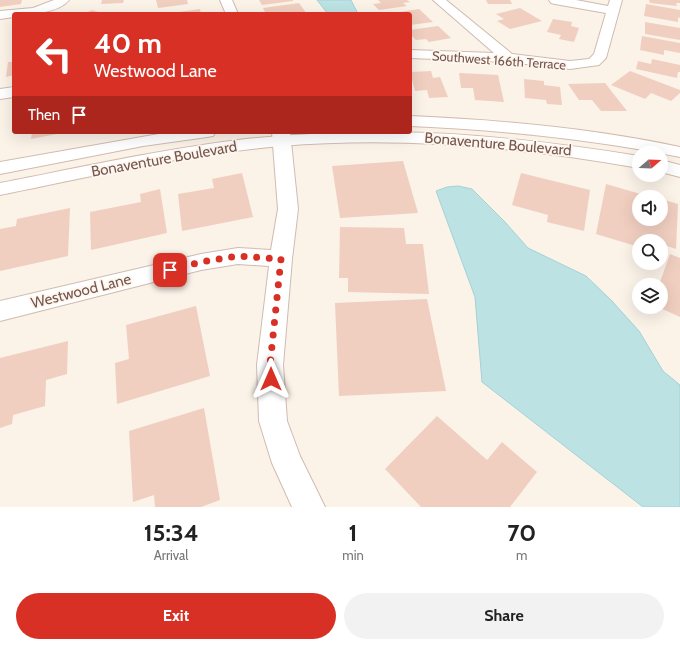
<!DOCTYPE html>
<style>
:root{--surface:#fff;--page:#f2f2f2;--text:#222;--muted:#767676;--accent:#d93025}
body{margin:0;font-family:Cabin,sans-serif;background:var(--page);color:var(--text);height:100vh;display:flex;flex-direction:column;font-size:15px;white-space:nowrap}
*{box-sizing:border-box;margin:0}
p{font-size:13px;color:var(--muted)}
.icon{flex:none;width:22px;height:22px;fill:none;stroke:currentColor;stroke-width:2;stroke-linecap:round;stroke-linejoin:round}
.map{position:relative;height:507px;overflow:hidden}
.drawer{display:flex;flex-direction:column;background:var(--surface);flex:1}
.drawer>*{flex:none}
.hud{position:absolute;left:12px;top:12px;width:400px;height:122px;border-radius:4px;box-shadow:0 4px 16px #0002;background:#d93025;color:#fff;overflow:hidden}
.needle{width:26px;rotate:71deg}
.tools{position:absolute;left:632px;top:146px;display:grid;gap:8px}
.tools a{display:grid;place-items:center;width:36px;height:36px;border-radius:50%;background:var(--surface);box-shadow:0 4px 16px #0002;font-size:20px}
.pin{position:absolute;display:grid;place-items:center;width:34px;height:34px;color:#fff;margin:-17px;border-radius:8px;box-shadow:0 2px 6px #0006}
.me{position:absolute;width:44px;margin:-22px;rotate:0deg;stroke-linejoin:round;filter:drop-shadow(0 0 3px #0008)}
.turn{display:flex;align-items:center;gap:14px;height:84px;padding:0 16px;font-size:18px}
.turn .icon{width:52px;height:52px;stroke-width:2.5}
.turn b{display:block;font-size:28px;line-height:34px}
.then{display:flex;align-items:center;height:38px;padding:0 16px;background:#0003;gap:8px;font-size:15px}
.eta{display:flex;justify-content:space-evenly;align-items:center;height:68px;text-align:center}
.eta b{font-size:24px;font-weight:700;line-height:28px}
.cta{display:flex;gap:8px;margin-top:auto;padding:8px 16px}
.cta a{flex:1;height:46px;border-radius:24px;background:var(--accent);color:#fff;font-size:16px;font-weight:700;line-height:46px;text-align:center}
.cta a+a{background:var(--page);color:var(--text)}
.map>svg:first-child{display:block}
.water{fill:#bde2e4;stroke:#a3d2d6}
.building{fill:#f0cfc0}
.lines{fill:none;stroke-linecap:round;stroke-linejoin:round}
.street-casing{stroke:#cfbbb1;stroke-width:2}
.secondary-casing{stroke:#d2bbae;stroke-width:2}
.street{fill:#fff;fill-rule:evenodd}
.secondary{fill:#fff;fill-rule:evenodd}
.route{stroke:#d93025;stroke-width:7;stroke-dasharray:0 12.6}
.labels{text-anchor:middle;stroke-width:3.5;stroke-linejoin:round;paint-order:stroke}
.far-street-label{font-size:13px;fill:#74574d;stroke:#fef6ee}
.street-label{font-size:15px;fill:#74574d;stroke:#fef6ee}
</style>
<div class="map">
<svg width="680" height="507" viewBox="0 0 680 507">
<rect width="100%" height="100%" fill="#fbf2e8"/>
<g class="water">
<path d="M317 0H351L358 14H328Z"/>
<path d="M458 186 472 189 505 222 528 248 586 276 612 301 639 331 663 371 680 385V507H643L482 382 475 297 436 191 447 187Z"/>
</g>
<g class="building">
<path d="M0 0H22L21 4 0 7Z"/>
<path d="M102 0H124L123 3 101 4Z"/>
<path d="M156 0H187L188 4 158 8Z"/>
<path d="M259 0H293V1L262 5Z"/>
<path d="M378 0H407L410 2 403 3 407 6 379 10 373 4 381 3Z"/>
<path d="M486 0H510L512 4H488Z"/>
<path d="M649 0H680V3H676L677 6 650 3Z"/>
<path d="M299 3 307 14H266L263 8Z"/>
<path d="M646 4 680 10V18L678 17V22L644 16Z"/>
<path d="M520 8 542 21 510 29 497 21 504 19 496 14Z"/>
<path d="M200 9 201 14H172V13Z"/>
<path d="M419 9 433 22 410 25V14H394L393 13Z"/>
<path d="M92 10 105 14H83Z"/>
<path d="M553 19 572 22 571 26 579 28 574 42 559 39 561 35 547 32Z"/>
<path d="M645 22 680 28V40L645 34Z"/>
<path d="M438 26 451 38 429 42 426 39 416 40 410 34V30Z"/>
<path d="M642 36 680 43V53L664 50V55L640 50Z"/>
<path d="M652 59 680 65V72H678L677 78 636 69 638 61 651 64Z"/>
<path d="M8 62H14V75L6 77Z"/>
<path d="M431 71 433 78 440 77 448 97 429 98 427 90 415 91 410 72Z"/>
<path d="M630 71 680 90V93L671 101 651 93 645 99 611 85Z"/>
<path d="M459 73 498 75 504 102 475 100 473 88H461Z"/>
<path d="M524 79 544 81V85L560 87 562 105 547 104 546 100 525 98Z"/>
<path d="M605 83 627 111H601L592 100H579L568 84Z"/>
<path d="M32 132H62V133L31 139Z"/>
<path d="M403 161 418 213 340 218 332 166Z"/>
<path d="M242 173 253 217 182 231 178 194 214 188 212 179Z"/>
<path d="M521 173 590 190 584 231 547 222 548 215 512 205Z"/>
<path d="M606 184 651 197H639V219H661V199L678 204 676 249 661 244V241H639V247L596 234Z"/>
<path d="M160 189 167 233 91 250 90 212 141 202 140 194Z"/>
<path d="M70 208 68 256 0 271V229L16 226 17 219Z"/>
<path d="M340 227 404 228 406 244H423L429 294 348 292V278H339Z"/>
<path d="M670 254 680 258V317L658 307H661V285H659Z"/>
<path d="M427 299 446 391 339 396 335 303Z"/>
<path d="M196 306 210 376 117 404 115 363 129 359 126 325Z"/>
<path d="M68 341 67 374 46 380 45 406 13 415 12 424 0 428V358Z"/>
<path d="M204 408 220 500 201 507H155L154 495 133 502 129 431Z"/>
<path d="M437 416 487 460 502 442 537 472 510 507H421L385 469Z"/>
</g>
<g class="lines">
<defs>
<g id="street">
<path d="M54 0H69C58 14 30 14 14 14V17L0 19V11L33 8Z"/>
<path d="M220 0H232L238 14H226Z"/>
<path d="M433 0H446L512 54 570 61 589 59 594 54 606 13 555 4 551 3 549 0H576L608 6 610 0H622L606 58 599 65 570 69 508 62 410 58V50L494 53Z"/>
<path d="M14 87V97L0 99V89Z"/>
<path d="M272 132H290L298 209 292 259 283 365 287 421 300 456 325 507H292L272 463 259 421 257 365 269 266 238 264 201 270 0 321V301L201 254 238 248 271 250 278 209Z"/>
</g>
<g id="secondary">
<path d="M410 116C501 120 591 128 680 147V157C591 139 501 130 410 126Z"/>
<path d="M170 132H216L213 136 207 137 143 146 0 174V162Z"/>
<path d="M394 132C477 133 558 143 639 156V168C521 147 401 136 281 146 186 154 93 176 0 195V183C82 167 163 149 246 139 295 134 345 132 394 132Z"/>
<path d="M661 160 680 165V177L661 172Z"/>
</g>
</defs>
<use href="#street" class="street-casing"/>
<use href="#secondary" class="secondary-casing"/>
<use href="#street" class="street"/>
<use href="#secondary" class="secondary"/>
</g>
<g class="lines">
<path class="route" d="M170 270 201 262 238 256 281 259 270 365 271 379"/>
</g>
<g class="labels">
<g class="far-street-label">
<text transform="translate(499 60) rotate(4)" y="5">Southwest 166th Terrace</text>
</g>
<g class="street-label">
<text transform="translate(498 144) rotate(5)" y="5">Bonaventure Boulevard</text>
<text transform="translate(164 159) rotate(-10)" y="5">Bonaventure Boulevard</text>
<text transform="translate(81 291) rotate(-14)" y="5">Westwood Lane</text>
</g>
</g>
</svg>
<div class="tools">
<a><svg class="needle" viewBox="-14 -14 28 28"><path d="M0-13l5 13h-10z" fill="#e53935"/><path d="M0 13l5-13h-10z" fill="#767676"/></svg></a>
<a><svg class="icon" aria-label="sound" viewBox="0 0 24 24"><path d="M4 9h4l5-4v14l-5-4H4zM17 9q2 3 0 6"/></svg></a>
<a><svg class="icon" aria-label="search" viewBox="0 0 24 24"><circle cx="10" cy="10" r="6"/><path d="M15 15l6 6"/></svg></a>
<a><svg class="icon" aria-label="layers" viewBox="0 0 24 24"><path d="M12 4l9 5-9 5-9-5zM3 14l9 5 9-5"/></svg></a>
</div>
<div class="pin" style="left:170px;top:270px;background:#d93025"><svg class="icon" aria-label="arrive" viewBox="0 0 24 24"><path d="M6 21V4h12l-3 4 3 4H6"/></svg></div>
<svg class="me" style="left:271px;top:379px" viewBox="-20 -20 40 40"><path d="M0-17L14 15 0 8-14 15z" fill="#d93025" stroke="#fff" stroke-width="4"/></svg>
<div class="hud">
<div class="turn"><svg class="icon" aria-label="left" viewBox="0 0 24 24"><path d="M17 20v-9H6M10 6l-5 5 5 5"/></svg><div><b>40 m</b>Westwood Lane</div></div>
<div class="then">Then<svg class="icon" aria-label="arrive" viewBox="0 0 24 24"><path d="M6 21V4h12l-3 4 3 4H6"/></svg></div>
</div>
</div>
<section class="drawer">
<div class="eta">
<div><b>15:34</b><p>Arrival</p></div>
<div><b>1</b><p>min</p></div>
<div><b>70</b><p>m</p></div>
</div>
<div class="cta"><a>Exit</a><a>Share</a></div>
</section>
